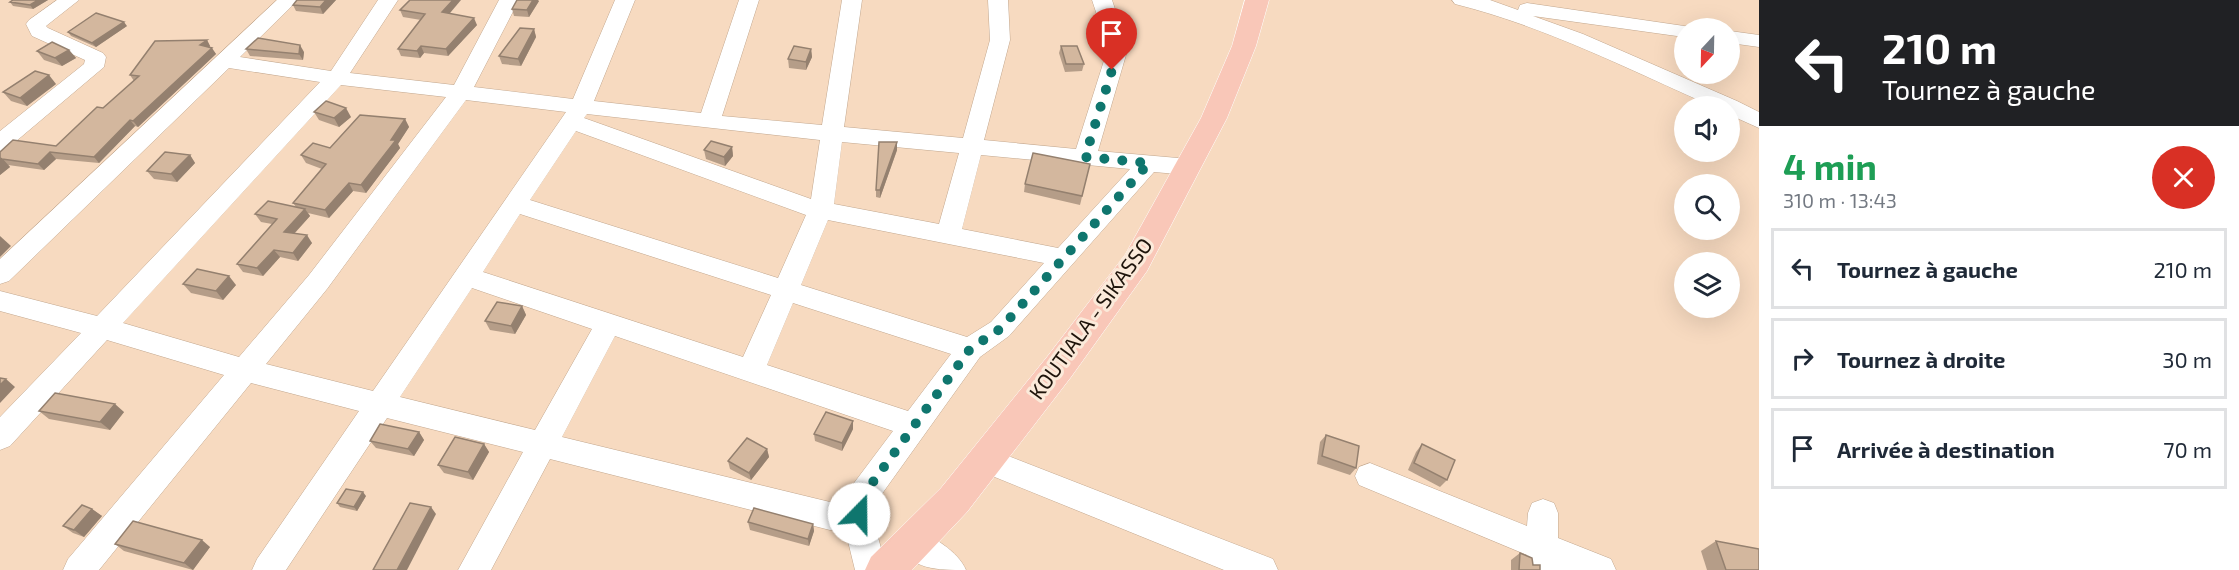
<!DOCTYPE html>
<html lang="fr">
<meta charset="utf-8">
<style>
:root{--surface:#fff;--page:#f6f6f7;--text:#1f2937;--muted:#747a83;--line:#e0e1e3}
body{margin:0;font-family:"Exo 2",sans-serif;background:var(--page);color:var(--text);height:100vh;display:flex;flex-direction:column;font-size:22px;white-space:nowrap}
*{box-sizing:border-box;margin:0}
p{font-size:20px;color:var(--muted)}
.icon{flex:none;width:33px;height:33px;fill:none;stroke:currentColor;stroke-width:2;stroke-linecap:round;stroke-linejoin:round}
.map{position:relative;flex:1;overflow:hidden}
.panel{display:flex;flex-direction:column;background:var(--surface);width:480px}
.panel>*{flex:none}
.hud{background:#202124;color:#fff;overflow:hidden}
.needle{width:39px;rotate:202deg}
.buttons{position:absolute;left:1674px;top:18px;display:grid;gap:12px}
.buttons a{display:grid;place-items:center;width:66px;height:66px;border-radius:50%;background:var(--surface);box-shadow:0 6px 24px #0002;font-size:30px}
.pin{position:absolute;display:grid;place-items:center;width:51px;height:51px;color:#fff;margin:-62px -26px;border-radius:50% 50% 50% 0;rotate:-45deg;box-shadow:0 0 6px #0007}
.pin .icon{rotate:45deg}
.me{position:absolute;width:66px;margin:-33px;rotate:22deg;stroke-linejoin:round;filter:drop-shadow(0 0 4px #0008)}
.turn{display:flex;align-items:center;gap:21px;height:126px;padding:0 24px;font-size:27px}
.turn .icon{width:78px;height:78px;stroke-width:2.5}
.turn b{display:block;font-size:42px;line-height:51px}
.round{display:grid;place-items:center;flex:none;width:63px;height:63px;border-radius:32px;background:var(--page)}
.overview{display:flex;align-items:center;justify-content:space-between;height:102px;padding:0 24px}
h1{font-size:36px;font-weight:700;line-height:45px;color:#1e9e55}
ul{padding:0;list-style:none}
li{display:flex;align-items:center;gap:18px;height:81px;margin:0 12px 9px;padding:0 12px;border:3px solid var(--line);border-radius:0px}
li div{flex:1}
li b{display:block;font-size:22px}
li em{font-style:normal}
main{display:flex;flex:1;min-height:0}
.map>svg:first-child{display:block}
.lines{fill:none;stroke-linecap:round;stroke-linejoin:round}
.minor-casing{stroke:#c2a78e;stroke-width:1}
.major-casing{stroke:#fff;stroke-width:1}
.minor{fill:#fff;fill-rule:evenodd}
.major{fill:#f9c7b8;fill-rule:evenodd}
.wall{fill:#b59d88}
.shaded-wall{fill:#94806f}
.building{fill:#d3b79e;stroke:#94806f;stroke-width:1.5}
.route{stroke:#0f766e;stroke-width:10;stroke-dasharray:0 18}
.labels{text-anchor:middle;stroke-width:6;stroke-linejoin:round;paint-order:stroke}
.street-label{font-size:21px;fill:#1e140b;stroke:#fbeada}
</style>
<main>
<div class="map">
<svg width="1759" height="570" viewBox="0 0 1759 570">
<rect width="100%" height="100%" fill="#f7dac0"/>
<g class="lines">
<defs>
<g id="minor">
<path d="M57 0H79L46 26 48 28 103 53 106 57 104 67 8 148 0 151V131L84 64 85 60 32 36 26 24 29 20Z"/>
<path d="M277 0H298L240 57 331 71 378 0H398L350 73 454 85 499 0H519L474 87 573 99 615 0H635L594 101 701 113 739 0H759L722 116 822 125 842 0H862L844 127 963 138 990 40 988 0H1008L1010 40 984 140 1076 149 1108 48 1092 0H1112L1128 48 1098 151 1189 159 1197 161 1200 167 1197 173 1189 175 1154 172 1009 336 980 357 879 498 873 519 887 570H855L845 529 830 530 550 459 491 570H458L523 452 387 418 286 570H252L257 559 359 411 251 383 99 570H63L68 559 224 375 107 340 10 446 0 450V417L81 333 0 311V291L97 316 320 82 229 68 9 281 0 284V259ZM341 85 446 97 309 275 239 357 123 323ZM466 100 566 112 373 391 266 364 327 289ZM587 114 820 140 811 199 584 118ZM576 131 806 215 778 278 530 200ZM842 142 959 153 939 224 834 204ZM981 155 1130 169 1058 248 962 229ZM520 214 771 295 743 357 483 272ZM828 220 1044 263 991 322 967 337 801 285ZM472 288 592 329 535 430 400 397ZM793 303 951 354 908 411 767 365ZM615 336 893 431 854 483 848 501 830 502 562 437Z"/>
<path d="M1452 0H1490L1518 10 1520 5 1527 3 1691 27 1684 28V37L1533 16 1583 34 1737 101 1759 112V128L1730 115V106H1712C1628 69 1544 26 1455 4Z"/>
<path d="M1730 31 1759 35V47L1730 43Z"/>
<path d="M985 447 1273 559 1278 570H1224L975 469 970 460 975 451Z"/>
<path d="M1370 463 1527 526 1528 513 1532 503 1543 499 1554 503 1558 513V538L1611 559 1616 570H1526L1527 555 1359 485 1355 476 1359 467Z"/>
<path d="M913 528C932 536 958 551 966 570 937 570 911 570 897 543L902 533Z"/>
</g>
<path id="major" d="M1245 0H1269L1256 46 1227 118 1147 271 1071 377 967 512 912 570H865L871 557 941 488 1047 357 1125 255 1201 118 1232 46Z"/>
</defs>
<use href="#minor" class="minor-casing"/>
<use href="#major" class="major-casing"/>
<use href="#minor" class="minor"/>
<use href="#major" class="major"/>
</g>
<g class="wall">
<path d="M13 0H48L33 9 13 6 10 2Z"/>
<path d="M297 0H336L323 14 296 11 293 5Z"/>
<path d="M539 1 529 17 514 16 512 9Z"/>
<path d="M400 10 450 14 477 25 448 56 424 53 420 58 401 56 398 49 421 20 403 17Z"/>
<path d="M127 26 96 47 71 36 68 32Z"/>
<path d="M534 29 536 37 521 66 502 64 499 56Z"/>
<path d="M207 40 210 46V47L216 54 138 127 135 126 99 163 56 159 44 170 8 165 10 167 0 175V152L56 146 103 108 134 81 130 75Z"/>
<path d="M1061 46 1084 64 1082 71 1065 72 1059 53Z"/>
<path d="M246 49 304 52 303 60 250 56Z"/>
<path d="M811 49 812 57 806 70 789 68 788 59Z"/>
<path d="M69 50 76 58 62 66 44 60 37 51Z"/>
<path d="M56 84 27 106 11 101 3 92Z"/>
<path d="M314 112 351 117 339 127 319 120Z"/>
<path d="M405 119 409 127 398 144 400 148 366 193 353 191 329 218 308 213 310 216 295 233 312 243 298 261 280 257 263 276 243 272 237 264 272 224 261 222 255 214 296 207 293 203 322 169 306 163 301 155 330 148Z"/>
<path d="M897 142V150L880 198 876 197V190Z"/>
<path d="M732 147 733 156 725 166 706 159 704 150Z"/>
<path d="M190 155 195 163 177 182 154 179 147 171Z"/>
<path d="M1090 164 1080 205 1024 192 1025 184Z"/>
<path d="M183 284 236 285 223 300 191 293Z"/>
<path d="M522 306 526 315 515 334 490 330 485 321Z"/>
<path d="M39 411 124 412 110 430 49 419Z"/>
<path d="M853 421V429L842 451 815 441 814 434Z"/>
<path d="M419 432 424 440 414 456 376 448 370 441Z"/>
<path d="M1326 435 1356 468 1350 475 1317 464 1320 442Z"/>
<path d="M484 444 489 452 473 480 444 473 438 465Z"/>
<path d="M1422 444 1447 480 1440 487 1408 470 1416 452Z"/>
<path d="M767 449 769 457 751 480 730 469 728 461Z"/>
<path d="M366 496 357 511 340 507 337 503Z"/>
<path d="M92 509 102 516 84 537 73 533 63 526Z"/>
<path d="M748 522 813 524 814 531 809 546 750 530Z"/>
<path d="M1716 541 1759 570H1707L1701 551Z"/>
<path d="M115 544 210 547 193 570 124 551Z"/>
<path d="M1520 553 1540 570H1511V560Z"/>
</g>
<g class="shaded-wall">
<path d="M38 0H48L33 9 30 5Z"/>
<path d="M326 0H336L323 14 320 7Z"/>
<path d="M453 0H461L445 19 442 12Z"/>
<path d="M533 0H538L539 1 529 17 527 10Z"/>
<path d="M474 18 477 25 448 56 446 49Z"/>
<path d="M124 22 127 26 96 47 92 43Z"/>
<path d="M534 29 536 37 521 66 518 59Z"/>
<path d="M207 40 210 46 204 51 200 45Z"/>
<path d="M300 45 304 52 303 60 299 54Z"/>
<path d="M421 46 424 53 420 58 417 51Z"/>
<path d="M212 48 216 54 138 127 133 121Z"/>
<path d="M811 49 812 57 806 70V62Z"/>
<path d="M69 50 76 58 62 66 55 58Z"/>
<path d="M49 75 56 84 27 106 20 98Z"/>
<path d="M346 108 351 117 339 127 334 118Z"/>
<path d="M405 119 409 127 398 144 400 148 366 193 361 185Z"/>
<path d="M130 120 135 126 99 163 94 157Z"/>
<path d="M897 142V150L880 198V190Z"/>
<path d="M732 147 733 156 725 166 724 157Z"/>
<path d="M50 152 56 159 44 170 38 164Z"/>
<path d="M190 155 195 163 177 182 171 174Z"/>
<path d="M2 158 10 167 0 175V159Z"/>
<path d="M349 183 353 191 329 218 325 210Z"/>
<path d="M305 209 310 216 289 239 284 232Z"/>
<path d="M307 235 312 243 298 261 293 253Z"/>
<path d="M0 236 11 246 0 257Z"/>
<path d="M274 250 280 257 263 276 257 268Z"/>
<path d="M229 276 236 285 223 300 216 291Z"/>
<path d="M522 306 526 315 515 334 511 326Z"/>
<path d="M6 379 15 387 0 403V385Z"/>
<path d="M115 404 124 412 110 430 100 422Z"/>
<path d="M853 421V429L842 451V443Z"/>
<path d="M419 432 424 440 414 456 408 449Z"/>
<path d="M484 444 489 452 473 480 468 472Z"/>
<path d="M767 449 769 457 751 480 749 473Z"/>
<path d="M363 492 366 496 357 511 354 507Z"/>
<path d="M431 507 436 514 407 570H397Z"/>
<path d="M92 509 102 516 84 537 74 530Z"/>
<path d="M813 524 814 531 809 546 808 539Z"/>
<path d="M202 540 210 547 193 570 184 563Z"/>
</g>
<g class="building">
<path d="M13 0H38L30 5 10 2Z"/>
<path d="M297 0H326L320 7 293 5Z"/>
<path d="M410 0H453L442 12 474 18 446 49 421 46 417 51 398 49 425 14 400 10Z"/>
<path d="M517 0H533L527 10 512 9Z"/>
<path d="M96 13 124 22 92 43 68 32Z"/>
<path d="M520 28 534 29 518 59 499 56Z"/>
<path d="M258 38 300 45 299 54 246 49Z"/>
<path d="M207 40 200 45 212 48 133 121 130 120 94 157 50 152 38 164 2 159 0 158V152L13 140 56 146 97 107 103 108 139 76 130 75 155 41Z"/>
<path d="M52 42 69 50 55 58 37 51Z"/>
<path d="M794 46 811 49 806 62 788 59Z"/>
<path d="M1061 46H1077L1084 64H1066Z"/>
<path d="M35 71 49 75 20 98 3 92Z"/>
<path d="M326 101 346 108 334 118 314 112Z"/>
<path d="M360 115 405 119 391 140H396L361 185 349 183 325 210 293 203 326 164 301 155 313 143 330 148Z"/>
<path d="M711 141 732 147 724 157 704 150Z"/>
<path d="M879 142H897L880 190H876Z"/>
<path d="M165 152 190 155 171 174 147 171Z"/>
<path d="M1033 153 1090 164 1082 196 1025 184Z"/>
<path d="M268 201 305 209 284 232 307 235 293 253 274 250 257 268 237 264 277 219 255 214Z"/>
<path d="M197 269 229 276 216 291 183 284Z"/>
<path d="M497 302 522 306 511 326 485 321Z"/>
<path d="M0 378 6 379 0 385Z"/>
<path d="M55 393 115 404 100 422 39 411Z"/>
<path d="M826 412 853 421 842 443 814 434Z"/>
<path d="M380 424 419 432 408 449 370 441Z"/>
<path d="M1326 435 1359 446 1356 468 1322 456Z"/>
<path d="M455 437 484 444 468 472 438 465Z"/>
<path d="M747 438 767 449 749 473 728 461Z"/>
<path d="M1422 444 1455 460 1447 480 1414 463Z"/>
<path d="M346 489 363 492 354 507 337 503Z"/>
<path d="M410 503 431 507 397 570H373Z"/>
<path d="M82 505 92 509 74 530 63 526Z"/>
<path d="M754 508 813 524 808 539 748 522Z"/>
<path d="M133 521 202 540 184 563 115 544Z"/>
<path d="M1716 541 1759 549V570H1726Z"/>
<path d="M1520 553 1532 558 1533 565H1540V570H1519Z"/>
</g>
<g class="lines">
<path class="route" d="M859 514 865 493 970 349 1000 329 1149 163 1085 157 1112 70"/>
</g>
<g class="labels">
<g class="street-label">
<text transform="translate(1091 319) rotate(-54)" y="7">KOUTIALA - SIKASSO</text>
</g>
</g>
</svg>
<div class="buttons">
<a><svg class="needle" viewBox="-14 -14 28 28"><path d="M0-13l5 13h-10z" fill="#e53935"/><path d="M0 13l5-13h-10z" fill="#747a83"/></svg></a>
<a><svg class="icon" aria-label="sound" viewBox="0 0 24 24"><path d="M4 9h4l5-4v14l-5-4H4zM17 9q2 3 0 6"/></svg></a>
<a><svg class="icon" aria-label="search" viewBox="0 0 24 24"><circle cx="10" cy="10" r="6"/><path d="M15 15l6 6"/></svg></a>
<a><svg class="icon" aria-label="layers" viewBox="0 0 24 24"><path d="M12 4l9 5-9 5-9-5zM3 14l9 5 9-5"/></svg></a>
</div>
<div class="pin" style="left:1112px;top:70px;background:#d93025"><svg class="icon" aria-label="arrive" viewBox="0 0 24 24"><path d="M6 21V4h12l-3 4 3 4H6"/></svg></div>
<svg class="me" style="left:859px;top:514px" viewBox="-20 -20 40 40"><circle r="19" fill="#fff"/><path d="M0-13L10 11 0 6-10 11z" fill="#0f766e"/></svg>
</div>
<section class="panel">
<div class="hud">
<div class="turn"><svg class="icon" aria-label="left" viewBox="0 0 24 24"><path d="M17 20v-9H6M10 6l-5 5 5 5"/></svg><div><b>210 m</b>Tournez à gauche</div></div>
</div>
<div class="overview"><div><h1>4 min</h1><p>310 m · 13:43</p></div><a class="round" style="background:#d93025;color:#fff"><svg class="icon" aria-label="close" viewBox="0 0 24 24"><path d="M6 6l12 12M18 6L6 18"/></svg></a></div>
<ul>
<li><svg class="icon" aria-label="left" viewBox="0 0 24 24"><path d="M17 20v-9H6M10 6l-5 5 5 5"/></svg><div><b>Tournez à gauche</b></div><em>210 m</em></li>
<li><svg class="icon" aria-label="right" viewBox="0 0 24 24"><path d="M7 20v-9h11M14 6l5 5-5 5"/></svg><div><b>Tournez à droite</b></div><em>30 m</em></li>
<li><svg class="icon" aria-label="arrive" viewBox="0 0 24 24"><path d="M6 21V4h12l-3 4 3 4H6"/></svg><div><b>Arrivée à destination</b></div><em>70 m</em></li>
</ul>
</section>
</main>
